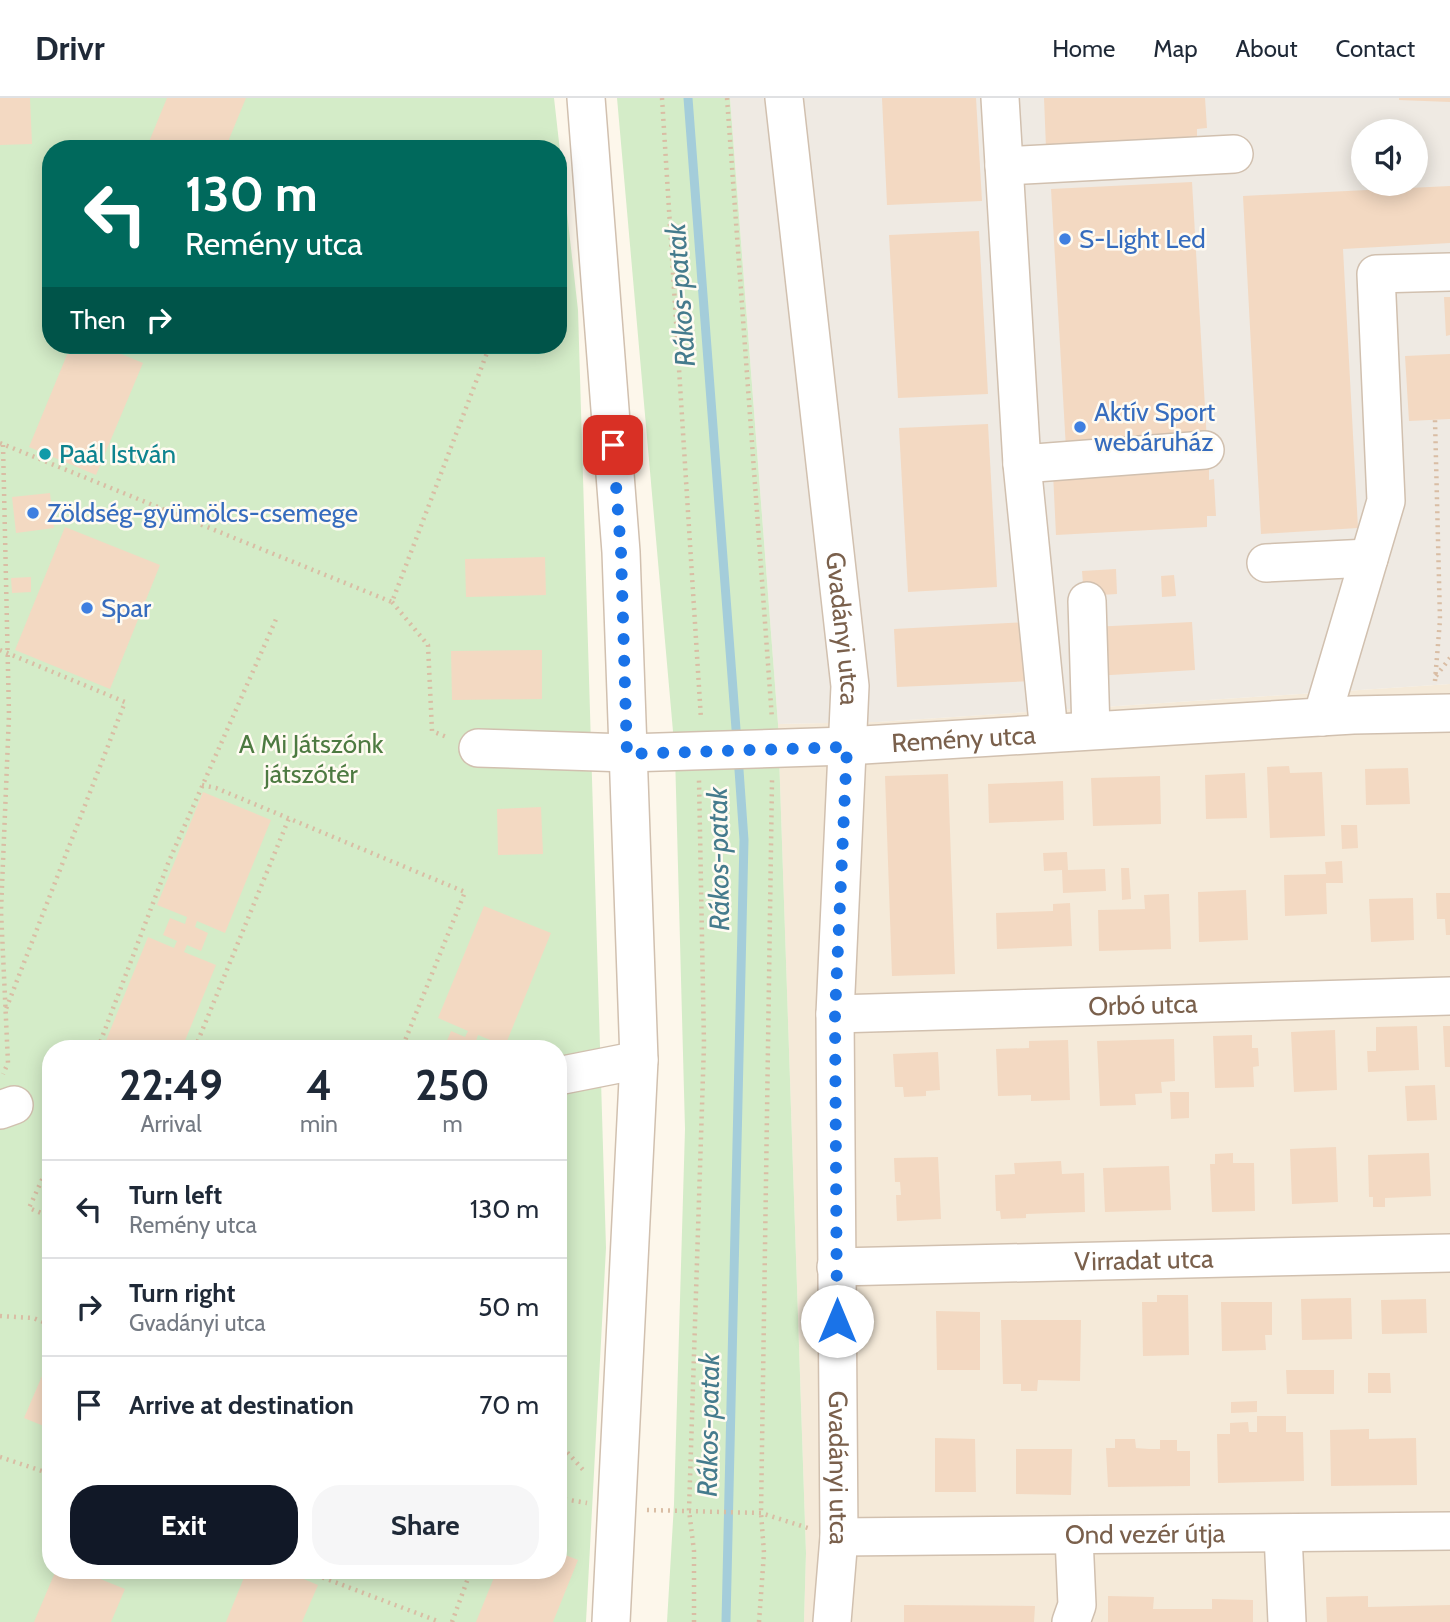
<!DOCTYPE html>
<meta charset="utf-8">
<style>
:root{--surface:#fff;--page:#f6f6f7;--text:#1f2937;--muted:#747a83;--line:#e0e1e3;--accent:#111827}
body{margin:0;font-family:Cabin,sans-serif;background:var(--page);color:var(--text);height:100vh;display:flex;flex-direction:column;font-size:26px;white-space:nowrap}
*{box-sizing:border-box;margin:0}
p{font-size:23px;color:var(--muted)}
.icon{flex:none;width:38px;height:38px;fill:none;stroke:currentColor;stroke-width:2;stroke-linecap:round;stroke-linejoin:round}
.map{position:relative;flex:1;overflow:hidden}
.panel{position:absolute;left:42px;top:942px;width:525px;height:539px;display:flex;flex-direction:column;background:var(--surface);border-radius:28px;box-shadow:0 4px 18px #0003}
.panel>*{flex:none}
.top-card{position:absolute;left:42px;top:42px;width:525px;height:214px;border-radius:28px;box-shadow:0 4px 18px #0003;background:#00695c;color:#fff;overflow:hidden}
.buttons{position:absolute;left:1351px;top:21px;display:grid;gap:14px}
.buttons a{display:grid;place-items:center;width:77px;height:77px;border-radius:50%;background:var(--surface);box-shadow:0 4px 18px #0003;font-size:35px}
.pin{position:absolute;display:grid;place-items:center;width:60px;height:60px;color:#fff;margin:-30px;border-radius:14px;box-shadow:0 4px 10px #0006}
.me{position:absolute;width:77px;margin:-38px;rotate:0deg;stroke-linejoin:round;filter:drop-shadow(0 0 5px #0008)}
.turn{display:flex;align-items:center;gap:24px;height:147px;padding:0 28px;font-size:32px}
.turn .icon{width:91px;height:91px;stroke-width:2.5}
.turn b{display:block;font-size:49px;line-height:60px}
.then{display:flex;align-items:center;height:66px;padding:0 28px;background:#0003;gap:14px;font-size:26px}
.eta{display:flex;justify-content:space-evenly;align-items:center;height:119px;text-align:center}
.eta b{font-size:42px;font-weight:700;line-height:49px}
.primary-button{display:flex;gap:14px;margin-top:auto;padding:14px 28px}
.primary-button a{flex:1;height:80px;border-radius:28px;background:var(--accent);color:#fff;font-size:28px;font-weight:700;line-height:80px;text-align:center}
.primary-button a+a{background:var(--page);color:var(--text)}
ul{padding:0;list-style:none}
li{display:flex;align-items:center;gap:21px;height:98px;padding:0 28px;border-top:2px solid var(--line)}
li div{flex:1}
li b{display:block;font-size:26px}
li em{font-style:normal}
header{display:flex;align-items:center;gap:42px;box-sizing:border-box;height:98px;padding:0 35px;background:var(--surface);border-bottom:2px solid var(--line)}
header strong{font-size:33px}
nav{display:flex;gap:38px;margin-inline-start:auto;font-size:24px}
.map>svg:first-child{display:block}
.residential{fill:#f5ead9}
.industrial{fill:#efeae3;fill-rule:evenodd}
.green{fill:#d4ecc8;fill-rule:evenodd}
.lines{fill:none;stroke-linecap:round;stroke-linejoin:round}
.stream{stroke:#a4cdda;stroke-width:9}
.building{fill:#f3d9c2}
.minor-casing{stroke:#d1c0af;stroke-width:40}
.path{stroke:#d9bda4;stroke-width:4.5;stroke-dasharray:2 5;stroke-linecap:butt}
.minor{stroke:#fff;stroke-width:37}
.route{stroke:#1a73e8;stroke-width:12;stroke-dasharray:0 21.6}
.shop-dot{fill:#3f7fe0;stroke:#fffbf2;stroke-width:2.5}
.culture-dot{fill:#0f9aa8;stroke:#fffbf2;stroke-width:2.5}
.labels{text-anchor:middle;stroke-width:5;stroke-linejoin:round;paint-order:stroke}
.shop-label{font-size:26px;fill:#366cbe;stroke:#fffbf2;text-anchor:start}
.culture-label{font-size:26px;fill:#0d838f;stroke:#fffbf2;text-anchor:start}
.street-label{font-size:26px;fill:#7a604c;stroke:#fffbf2}
.park-label{font-size:26px;fill:#4d7a41;stroke:#fffbf2}
.water-label{font-size:28px;font-style:italic;fill:#457b8d;stroke:#fffbf2}
</style>
<header>
<strong>Drivr</strong>
<nav><a>Home</a><a>Map</a><a>About</a><a>Contact</a></nav>
</header>
<div class="map">
<svg width="1450" height="1524" viewBox="0 0 1450 1524">
<rect width="100%" height="100%" fill="#fdf7eb"/>
<path class="residential" d="M1450 586V1524H804L806 1455 778 626 878 624Z"/>
<path class="industrial" d="M730 0H1450V586L878 624 778 626ZM1363 33H1416V86H1363Z"/>
<g class="green">
<path d="M0 0H554L578 212 606 1150 586 1524H0ZM51 51H558V247H51ZM51 950H558V1472H51Z"/>
<path d="M617 0H730L778 626 806 1455 804 1524H667L674 1406 685 1031 675 656Z"/>
</g>
<g class="lines">
<g class="stream">
<path d="M688 0 737 644"/>
<path d="M726 1524 744 742 738 658"/>
</g>
</g>
<g class="building">
<path d="M0 0H30L32 46 0 47Z"/>
<path d="M167 0H246L225 51H146Z"/>
<path d="M882 0H976L982 103 887 107Z"/>
<path d="M1044 0H1205L1207 30 1197 31V42L1046 50Z"/>
<path d="M1399 0H1450V4L1399 2Z"/>
<path d="M1192 84 1207 344 1066 351 1051 91Z"/>
<path d="M1450 88V145L1343 151 1358 430 1261 436 1243 98Z"/>
<path d="M979 133 988 296 898 300 889 137Z"/>
<path d="M1444 199H1450V237L1446 238Z"/>
<path d="M71 247H117L114 253 143 265 96 377 29 349Z"/>
<path d="M1450 256V321L1409 323 1405 258Z"/>
<path d="M988 326 997 489 908 494 899 330Z"/>
<path d="M1209 367V382L1214 381 1216 418H1207V429L1056 437 1053 375Z"/>
<path d="M50 395 54 430 16 435 12 399Z"/>
<path d="M65 429 160 467 110 591 15 552Z"/>
<path d="M545 459 546 497 466 499 465 461Z"/>
<path d="M1116 471 1117 496 1084 498 1082 473Z"/>
<path d="M1174 477 1176 498 1162 499 1161 478Z"/>
<path d="M31 479V494L12 495 11 480Z"/>
<path d="M1029 524 1034 583 897 589 894 531Z"/>
<path d="M1192 524 1195 572 1094 578 1092 529Z"/>
<path d="M542 552V601L452 602 451 553Z"/>
<path d="M1289 668 1290 675 1322 674 1325 738 1270 740 1267 669Z"/>
<path d="M1408 670 1410 706 1366 707 1365 671Z"/>
<path d="M1245 675 1247 720 1206 721 1205 677Z"/>
<path d="M948 676 955 876 892 878 885 678Z"/>
<path d="M1160 678 1161 726 1093 728 1091 680Z"/>
<path d="M1063 683 1064 722 989 725 988 686Z"/>
<path d="M203 694 271 722 225 835 197 823 195 829 208 835 201 853 187 847 184 854 216 867 182 950H103L148 839 174 850 177 843 163 837 170 820 185 826 187 819 157 807Z"/>
<path d="M541 709 543 756 498 757 497 711Z"/>
<path d="M1341 727H1357L1358 750 1342 751Z"/>
<path d="M1067 754 1068 772 1105 771 1106 793 1063 795 1062 772 1044 773 1043 755Z"/>
<path d="M1342 763 1343 785H1326L1327 816 1285 818 1284 777 1326 776 1325 764Z"/>
<path d="M1121 770H1129L1131 801 1122 802Z"/>
<path d="M1246 792 1248 842 1199 844 1198 794Z"/>
<path d="M1436 795H1450V837H1446L1445 821H1437Z"/>
<path d="M1169 796 1171 851 1099 853 1098 812 1145 811 1144 797Z"/>
<path d="M1413 800 1414 842 1371 844 1369 801Z"/>
<path d="M1070 805 1072 848 997 851 996 815 1053 813V806Z"/>
<path d="M484 808 551 835 505 948 478 937 476 943 492 950H444L451 933 465 939 468 933 438 920Z"/>
<path d="M1417 928 1419 972 1368 974 1367 953H1376V929Z"/>
<path d="M1443 928H1450V969H1445Z"/>
<path d="M1335 932 1337 992 1294 994 1291 934Z"/>
<path d="M1252 937V950H1258L1259 968 1253 969 1254 989 1215 990 1213 938Z"/>
<path d="M1174 941 1175 983 1161 984 1162 995 1135 996 1136 1007 1100 1008 1097 943Z"/>
<path d="M1068 942 1070 1002 1031 1003V997L998 998 996 951 1029 950V943Z"/>
<path d="M938 954 940 992 926 993V998L904 999 903 989H895L893 956Z"/>
<path d="M1435 987 1437 1022 1407 1023 1405 988Z"/>
<path d="M1170 994H1189V1020L1171 1021Z"/>
<path d="M1336 1049 1338 1104 1292 1106 1290 1051Z"/>
<path d="M1233 1055V1065H1254L1255 1113 1212 1114 1210 1066H1215V1056Z"/>
<path d="M1429 1055 1431 1098 1385 1100V1109H1373V1099H1369L1368 1057Z"/>
<path d="M938 1059 941 1121 897 1123 896 1097H901L900 1084H895L894 1060Z"/>
<path d="M1061 1063 1062 1076 1084 1075 1085 1114 1026 1116V1120L1001 1121 1000 1113H996L995 1077 1015 1076 1014 1065Z"/>
<path d="M1169 1068 1171 1112 1105 1114 1103 1070Z"/>
<path d="M1157 1197H1188L1189 1257 1143 1258 1142 1204H1157Z"/>
<path d="M1351 1200 1352 1241 1302 1242 1301 1201Z"/>
<path d="M1426 1201 1427 1235 1382 1236 1381 1202Z"/>
<path d="M1221 1204H1272V1237H1265L1266 1252 1222 1253Z"/>
<path d="M936 1213 980 1214V1272H937Z"/>
<path d="M1001 1222H1081L1080 1283 1038 1282 1037 1293H1021V1286H1003Z"/>
<path d="M51 1257V1331L24 1320Z"/>
<path d="M1286 1272H1334V1296H1287Z"/>
<path d="M1368 1275H1390L1391 1295H1368Z"/>
<path d="M1257 1303V1314L1231 1315V1304Z"/>
<path d="M1257 1318H1286V1334H1303L1304 1383 1218 1385 1217 1336H1230V1325L1248 1324 1249 1334H1257Z"/>
<path d="M1369 1331V1341L1416 1340 1417 1387 1331 1388 1330 1332Z"/>
<path d="M935 1340 975 1341 976 1394H935Z"/>
<path d="M1115 1341H1135L1136 1350 1149 1351H1160V1342H1177V1353H1190V1388L1108 1389 1106 1350H1115Z"/>
<path d="M1016 1351H1072L1071 1397 1016 1396Z"/>
<path d="M558 1454 578 1462 553 1524H476L497 1472H558Z"/>
<path d="M56 1472H78L125 1491 111 1524H34Z"/>
<path d="M247 1472H282L318 1487 302 1524H226Z"/>
<path d="M1108 1498 1154 1499 1153 1511H1212V1501L1253 1502V1524H1108Z"/>
<path d="M1368 1498V1509L1450 1507V1524H1327L1326 1499Z"/>
<path d="M904 1507 1035 1508 1034 1524H904Z"/>
</g>
<g class="lines">
<defs>
<g id="minor">
<path d="M586 0 621 454 639 962 611 1524"/>
<path id="s1" d="M784 0 850 588 835 916 839 1439 832 1524"/>
<path d="M1000 0 1022 366 1049 635"/>
<path d="M1004 68 1234 56"/>
<path d="M1022 366 1205 352"/>
<path d="M1266 465 1369 460"/>
<path d="M1087 503 1091 632"/>
<path d="M1322 619 1386 403 1376 176 1450 174"/>
<path id="s2" d="M478 650 627 655 847 648 1353 617 1450 615"/>
<path id="s3" d="M835 916 1450 898"/>
<path d="M558 978 639 962"/>
<path d="M0 1012 14 1007"/>
<path id="s4" d="M836 1169 1450 1155"/>
<path d="M1283 1436 1287 1524"/>
<path id="s5" d="M839 1439 1450 1433"/>
<path d="M1071 1524 1077 1507 1074 1439"/>
</g>
</defs>
<use href="#minor" class="minor-casing"/>
<g class="path">
<path d="M662 0 701 621"/>
<path d="M727 0 772 621"/>
<path d="M0 345 392 504 490 247"/>
<path d="M3 347 9 617 1 813 8 965 3 976"/>
<path d="M392 504 428 547 432 633 449 640"/>
<path d="M0 552 125 604 6 911"/>
<path d="M1436 578 1450 560"/>
<path d="M1435 583 1440 522 1435 322"/>
<path d="M202 687 216 690 465 794 402 950"/>
<path d="M98 950 169 763 277 519"/>
<path d="M195 950 289 720"/>
<path d="M51 1062 29 1110 51 1119"/>
<path d="M0 1218 33 1220 51 1227"/>
<path d="M558 1344 585 1374"/>
<path d="M0 1359 51 1376"/>
<path d="M558 1400 587 1405"/>
<path d="M647 1412 761 1415 808 1430"/>
<path d="M303 1472 440 1524"/>
<path d="M452 1524 471 1472"/>
<path d="M694 1524V1453L689 1412 704 946 699 682"/>
<path d="M759 1524 764 1455 761 1415 772 682"/>
</g>
<use href="#minor" class="minor"/>
</g>
<g class="lines">
<path class="route" d="M613 347 621 454 627 656 847 649 835 916 837 1223"/>
</g>
<g class="shop-dot">
<circle cx="1065" cy="141" r="7"/>
<circle cx="1080" cy="329" r="7"/>
<circle cx="33" cy="415" r="7"/>
<circle cx="87" cy="510" r="7"/>
</g>
<circle class="culture-dot" cx="45" cy="356" r="7"/>
<g class="labels">
<g class="shop-label">
<text x="1079" y="150">S-Light Led</text>
<text x="1094" y="323">Aktív Sport<tspan x="1094" dy="30">webáruház</tspan></text>
<text x="47" y="424">Zöldség-gyümölcs-csemege</text>
<text x="101" y="519">Spar</text>
</g>
<g class="culture-label">
<text x="59" y="365">Paál István</text>
</g>
<g class="street-label">
<text dy="9" stroke="none"><textPath href="#s1" startOffset="534">Gvadányi utca</textPath></text>
<text dy="9" stroke="none"><textPath href="#s2" startOffset="486">Remény utca</textPath></text>
<text dy="9" stroke="none"><textPath href="#s3" startOffset="308">Orbó utca</textPath></text>
<text dy="9" stroke="none"><textPath href="#s4" startOffset="308">Virradat utca</textPath></text>
<text dy="9" stroke="none"><textPath href="#s1" startOffset="1374">Gvadányi utca</textPath></text>
<text dy="9" stroke="none"><textPath href="#s5" startOffset="306">Ond vezér útja</textPath></text>
</g>
<g class="park-label">
<text x="311" y="655">A Mi Játszónk<tspan x="311" dy="30">játszótér</tspan></text>
</g>
<g class="water-label">
<text transform="translate(680 197) rotate(-94)" y="10">Rákos-patak</text>
<text transform="translate(718 761) rotate(-91)" y="10">Rákos-patak</text>
<text transform="translate(708 1327) rotate(-89)" y="10">Rákos-patak</text>
</g>
</g>
</svg>
<div class="buttons">
<a><svg class="icon" aria-label="sound" viewBox="0 0 24 24"><path d="M4 9h4l5-4v14l-5-4H4zM17 9q2 3 0 6"/></svg></a>
</div>
<div class="pin" style="left:613px;top:347px;background:#d93025"><svg class="icon" aria-label="arrive" viewBox="0 0 24 24"><path d="M6 21V4h12l-3 4 3 4H6"/></svg></div>
<svg class="me" style="left:837px;top:1223px" viewBox="-20 -20 40 40"><circle r="19" fill="#fff"/><path d="M0-13L10 11 0 6-10 11z" fill="#1a73e8"/></svg>
<div class="top-card">
<div class="turn"><svg class="icon" aria-label="left" viewBox="0 0 24 24"><path d="M17 20v-9H6M10 6l-5 5 5 5"/></svg><div><b>130 m</b>Remény utca</div></div>
<div class="then">Then<svg class="icon" aria-label="right" viewBox="0 0 24 24"><path d="M7 20v-9h11M14 6l5 5-5 5"/></svg></div>
</div>
<section class="panel">
<div class="eta">
<div><b>22:49</b><p>Arrival</p></div>
<div><b>4</b><p>min</p></div>
<div><b>250</b><p>m</p></div>
</div>
<ul>
<li><svg class="icon" aria-label="left" viewBox="0 0 24 24"><path d="M17 20v-9H6M10 6l-5 5 5 5"/></svg><div><b>Turn left</b><p>Remény utca</p></div><em>130 m</em></li>
<li><svg class="icon" aria-label="right" viewBox="0 0 24 24"><path d="M7 20v-9h11M14 6l5 5-5 5"/></svg><div><b>Turn right</b><p>Gvadányi utca</p></div><em>50 m</em></li>
<li><svg class="icon" aria-label="arrive" viewBox="0 0 24 24"><path d="M6 21V4h12l-3 4 3 4H6"/></svg><div><b>Arrive at destination</b></div><em>70 m</em></li>
</ul>
<div class="primary-button"><a>Exit</a><a>Share</a></div>
</section>
</div>
